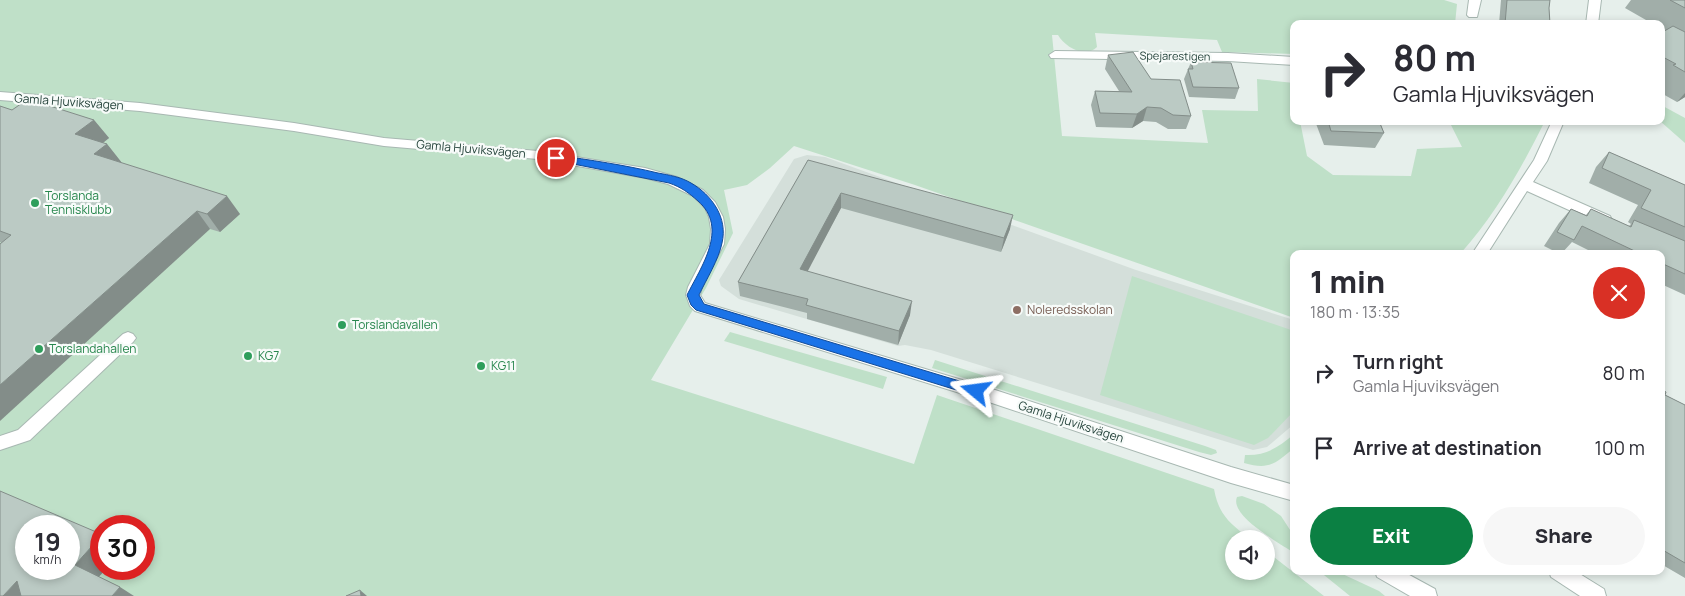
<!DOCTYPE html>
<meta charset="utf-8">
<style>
:root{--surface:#fff;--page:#f7f7f7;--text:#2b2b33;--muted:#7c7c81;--accent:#0b8043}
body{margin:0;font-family:Manrope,sans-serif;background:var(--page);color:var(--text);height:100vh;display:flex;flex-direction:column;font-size:19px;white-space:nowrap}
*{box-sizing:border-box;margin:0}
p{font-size:16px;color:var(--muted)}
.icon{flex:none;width:28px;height:28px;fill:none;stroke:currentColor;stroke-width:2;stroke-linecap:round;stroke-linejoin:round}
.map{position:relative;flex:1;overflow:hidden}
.panel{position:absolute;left:1290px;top:250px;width:375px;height:325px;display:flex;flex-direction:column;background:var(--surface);border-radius:10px;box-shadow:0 2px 8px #0003}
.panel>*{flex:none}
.top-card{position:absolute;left:1290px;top:20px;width:375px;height:105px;border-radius:10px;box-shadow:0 2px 8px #0003;background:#fff;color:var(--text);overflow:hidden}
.controls{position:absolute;left:1225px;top:530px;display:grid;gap:10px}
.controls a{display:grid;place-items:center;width:50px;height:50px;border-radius:50%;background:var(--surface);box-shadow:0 2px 8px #0003;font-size:25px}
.speed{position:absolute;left:15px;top:515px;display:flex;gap:10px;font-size:25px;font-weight:700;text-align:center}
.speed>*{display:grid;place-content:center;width:65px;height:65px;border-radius:50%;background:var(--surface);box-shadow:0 2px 8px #0003;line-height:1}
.speed small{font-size:12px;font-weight:400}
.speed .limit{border:8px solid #d22;background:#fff;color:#111}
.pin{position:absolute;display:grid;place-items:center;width:42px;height:42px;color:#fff;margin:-21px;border:2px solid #fff;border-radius:50%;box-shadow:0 1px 5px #0007}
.me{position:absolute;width:55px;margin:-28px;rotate:286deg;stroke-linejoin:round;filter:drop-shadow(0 0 4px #0008)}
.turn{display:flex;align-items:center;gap:18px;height:105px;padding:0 20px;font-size:22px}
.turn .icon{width:65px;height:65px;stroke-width:2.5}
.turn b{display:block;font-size:35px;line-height:42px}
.round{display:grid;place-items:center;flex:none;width:52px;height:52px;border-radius:26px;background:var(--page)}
.summary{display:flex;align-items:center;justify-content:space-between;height:85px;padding:0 20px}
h1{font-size:30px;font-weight:800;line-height:38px}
.primary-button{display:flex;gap:10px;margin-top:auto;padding:10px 20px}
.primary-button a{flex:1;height:58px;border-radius:30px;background:var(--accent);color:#fff;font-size:20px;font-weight:800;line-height:58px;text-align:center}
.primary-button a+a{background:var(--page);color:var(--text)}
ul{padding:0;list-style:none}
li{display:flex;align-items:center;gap:15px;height:75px;padding:0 20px}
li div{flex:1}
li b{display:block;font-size:19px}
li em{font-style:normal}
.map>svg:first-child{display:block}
.built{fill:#d4dfda}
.green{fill:#bfe0c8;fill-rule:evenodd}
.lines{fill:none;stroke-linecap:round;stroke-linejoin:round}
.minor-casing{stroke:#a8b8b2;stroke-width:2}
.minor{fill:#fff;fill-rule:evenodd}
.wall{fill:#a1aea9}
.shaded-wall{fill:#838d89}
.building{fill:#bbcac4;stroke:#838d89;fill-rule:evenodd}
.route{fill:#1a73e8;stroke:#114b97}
.leisure-dot{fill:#2e9e5b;stroke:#f7fbf9;stroke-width:2}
.education-dot{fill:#8d6e63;stroke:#f7fbf9;stroke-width:2}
.labels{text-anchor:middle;stroke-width:4.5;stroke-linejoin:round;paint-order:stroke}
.far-street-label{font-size:11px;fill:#24423a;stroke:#f7fbf9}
.street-label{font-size:12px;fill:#24423a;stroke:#f7fbf9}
.leisure-label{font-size:12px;fill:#27864d;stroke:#f7fbf9;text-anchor:start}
.education-label{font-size:12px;fill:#785e54;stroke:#f7fbf9;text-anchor:start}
</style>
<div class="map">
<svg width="1685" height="596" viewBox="0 0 1685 596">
<rect width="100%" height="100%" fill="#e6efeb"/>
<path class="built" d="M807 155 825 157 1136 270 1294 320V424L1267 447 1253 450 931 350 905 345 898 346 739 299 721 286 719 280 794 159Z"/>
<g class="green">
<path d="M0 0H1444L1457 4 1455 24H1294V54L1222 52 1217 40 1095 33 1097 47C1085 59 1065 47 1058 35H1052L1062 136 1208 143 1202 110 1258 111 1257 79 1294 83V121H1300L1307 156 1333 175 1411 176 1417 149 1462 147 1449 121H1545C1521 169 1496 214 1460 254H1294V318L915 185 794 146 770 168 747 185 724 190 733 233 706 288 651 380 914 464 937 395 1214 489C1219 516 1230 523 1250 539H1234V571H1266V551L1324 596H0ZM26 526H69V569H26ZM101 526H144V569H101Z"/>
<path d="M1661 105 1685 118V143L1660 121Z"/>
<path d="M1132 276 1294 331V411L1268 438 1254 445 1100 395Z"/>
<path d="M730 332 887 377 883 389 724 341Z"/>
<path d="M935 360 1205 446 1216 450 1217 453 1211 455 1199 452 932 368Z"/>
<path d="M1294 434V448C1275 464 1269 470 1244 463L1245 455C1266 456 1279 447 1294 434Z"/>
<path d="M1242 496 1264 504 1281 516 1294 536V553C1280 543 1229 516 1237 497Z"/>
<path d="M1319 571H1336L1379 591 1385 596H1350Z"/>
</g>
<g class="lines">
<defs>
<g id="minor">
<path d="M1469 0H1481L1477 17H1469L1467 15Z"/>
<path d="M1589 0H1601L1598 24H1586Z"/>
<path d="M1055 51 1228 53 1294 57V65L1228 61 1051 58 1049 55Z"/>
<path d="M0 92 140 103 294 123 384 138 538 151 645 168 677 177 703 190 715 202 723 217 725 229 724 244 702 287 700 295 705 303 992 389 1231 467 1294 485V501L1231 483 992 403 695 311 690 306 686 295 688 287 710 244 711 229 709 217 705 208 693 196 668 184 645 178 538 159 384 146 294 131 140 111 0 100Z"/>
<path d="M1552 121H1564L1547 161 1533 182 1610 216 1612 220 1610 224H1600L1527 191 1487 254H1472L1534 160Z"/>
<path d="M128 332 133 334 136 338 133 342 30 440 0 450V436L18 430 123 334Z"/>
<path d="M1375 571H1402L1435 589 1437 596H1410L1377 577Z"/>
<path d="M1549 571H1575L1604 589 1606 596H1580L1551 577Z"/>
</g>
</defs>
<use href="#minor" class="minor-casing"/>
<use href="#minor" class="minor"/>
</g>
<g class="wall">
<path d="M1501 0H1550L1549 8 1550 24H1499Z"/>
<path d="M1631 0H1685V97L1677 102 1661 93V33L1665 31 1661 28V24H1653L1625 8Z"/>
<path d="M1108 55 1151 79 1191 116 1186 129H1168L1156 122 1143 121 1132 128 1096 127 1091 105 1095 91H1119L1105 69Z"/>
<path d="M1191 62 1239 88 1235 99 1189 97 1184 79Z"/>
<path d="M0 106 12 110 94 120 109 138 103 143 107 144 122 163 240 214 220 232 210 229 2 243 0 242Z"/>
<path d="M1315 121H1379L1384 133 1375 148 1324 145Z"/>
<path d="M1609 152 1685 185V295L1661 284V254H1596L1572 242 1561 254H1560L1544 246 1559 223 1571 209 1586 215 1591 209 1629 226 1631 224 1628 222 1638 205 1589 183 1596 167Z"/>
<path d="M808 160 1010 229 1001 252 841 208 807 271 910 315 898 345 807 319V313L740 296 738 282Z"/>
<path d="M1661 389 1665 395 1685 405V578L1661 564Z"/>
</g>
<g class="shaded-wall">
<path d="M1685 93V97L1677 102Z"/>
<path d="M1147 107 1143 121 1132 128 1137 114Z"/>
<path d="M94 120 109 138 91 152 75 134Z"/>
<path d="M107 144 122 163 94 154Z"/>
<path d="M841 193V208L801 284 800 269Z"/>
<path d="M227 196 240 214 220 232 207 214Z"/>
<path d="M197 211 210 229 0 421V385Z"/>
<path d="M1013 215 1010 229 1001 252 1004 238Z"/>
<path d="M912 301 910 315 898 345 899 331Z"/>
<path d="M101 536V569H106L97 579 75 565Z"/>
<path d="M17 581 40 596H3Z"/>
<path d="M120 587 134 596H112Z"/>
<path d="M360 590 367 596H361Z"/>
</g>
<g class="building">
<path d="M1507 0H1550L1549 8 1550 24H1505Z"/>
<path d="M1670 0H1685V8Z"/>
<path d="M1673 26 1685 32V72L1673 65 1676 64 1661 56V33Z"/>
<path d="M1133 52 1151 79 1180 80 1191 116 1173 115 1161 108 1147 107 1137 114 1100 113 1095 91 1132 92 1108 55Z"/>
<path d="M1191 62 1231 63 1239 88 1193 87 1188 69H1193Z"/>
<path d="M28 99 94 120 75 134 107 144 94 154 227 196 207 214 197 211 0 385V244L11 235 0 231V106L12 110Z"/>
<path d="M1328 121H1379L1384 133 1331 131Z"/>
<path d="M1609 152 1685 185V227L1641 208 1651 190 1602 168Z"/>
<path d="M808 160 1013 215 1004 238 841 193 800 269 912 301 899 331 806 305 808 299 738 282Z"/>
<path d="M1571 209 1587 216 1591 209 1631 227 1634 220 1685 241V274L1661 263V254H1641L1582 226 1574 240 1557 232Z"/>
<path d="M1661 389 1666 392 1665 395 1685 405V563L1661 549Z"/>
<path d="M0 491 101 534V536L75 565 120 587 112 596H21L17 581 3 596H0ZM26 526H69V569H26Z"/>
<path d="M360 590 361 596H346Z"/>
</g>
<path class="route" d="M556 155C590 160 625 165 658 173 669 175 681 177 691 183 712 195 728 218 722 243 719 259 706 280 699 295L704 304 976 386 980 388 982 391 980 395 976 396 696 310 691 305 687 295C701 267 729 228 698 201 689 193 681 187 669 183L553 160V156Z"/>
<g class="leisure-dot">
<circle cx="35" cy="203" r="5"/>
<circle cx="342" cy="325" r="5"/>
<circle cx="39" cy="349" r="5"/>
<circle cx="248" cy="356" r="5"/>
<circle cx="481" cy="366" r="5"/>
</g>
<circle class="education-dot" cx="1017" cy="310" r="5"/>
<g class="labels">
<g class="far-street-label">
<text transform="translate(1175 56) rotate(1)" y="4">Spejarestigen</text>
</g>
<g class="street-label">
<text transform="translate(69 102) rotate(4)" y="4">Gamla Hjuviksvägen</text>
<text transform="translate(471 149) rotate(5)" y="4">Gamla Hjuviksvägen</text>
<text transform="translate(1071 422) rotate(18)" y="4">Gamla Hjuviksvägen</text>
</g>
<g class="leisure-label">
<text x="45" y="200">Torslanda<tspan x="45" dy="14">Tennisklubb</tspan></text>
<text x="352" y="329">Torslandavallen</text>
<text x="49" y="353">Torslandahallen</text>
<text x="258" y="360">KG7</text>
<text x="491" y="370">KG11</text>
</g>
<g class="education-label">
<text x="1027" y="314">Noleredsskolan</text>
</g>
</g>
</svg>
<div class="controls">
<a><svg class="icon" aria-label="sound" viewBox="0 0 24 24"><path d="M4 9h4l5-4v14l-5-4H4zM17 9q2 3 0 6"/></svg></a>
</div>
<div class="speed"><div>19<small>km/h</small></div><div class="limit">30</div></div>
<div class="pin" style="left:556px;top:158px;background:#d93025"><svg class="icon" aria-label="arrive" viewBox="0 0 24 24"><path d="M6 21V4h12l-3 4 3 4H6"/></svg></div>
<svg class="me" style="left:976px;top:391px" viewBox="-20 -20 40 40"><path d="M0-17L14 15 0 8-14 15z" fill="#1a73e8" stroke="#fff" stroke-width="4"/></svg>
<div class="top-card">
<div class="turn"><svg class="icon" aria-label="right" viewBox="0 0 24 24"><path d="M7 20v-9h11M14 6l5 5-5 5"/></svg><div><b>80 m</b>Gamla Hjuviksvägen</div></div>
</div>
<section class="panel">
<div class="summary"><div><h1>1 min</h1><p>180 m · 13:35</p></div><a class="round" style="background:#d93025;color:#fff"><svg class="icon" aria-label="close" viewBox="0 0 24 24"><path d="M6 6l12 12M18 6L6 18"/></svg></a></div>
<ul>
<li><svg class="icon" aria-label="right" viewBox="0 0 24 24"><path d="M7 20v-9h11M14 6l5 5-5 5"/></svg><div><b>Turn right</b><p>Gamla Hjuviksvägen</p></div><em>80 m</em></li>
<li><svg class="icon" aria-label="arrive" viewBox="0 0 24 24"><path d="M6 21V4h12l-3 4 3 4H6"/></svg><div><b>Arrive at destination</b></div><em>100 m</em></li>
</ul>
<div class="primary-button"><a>Exit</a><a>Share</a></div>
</section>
</div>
